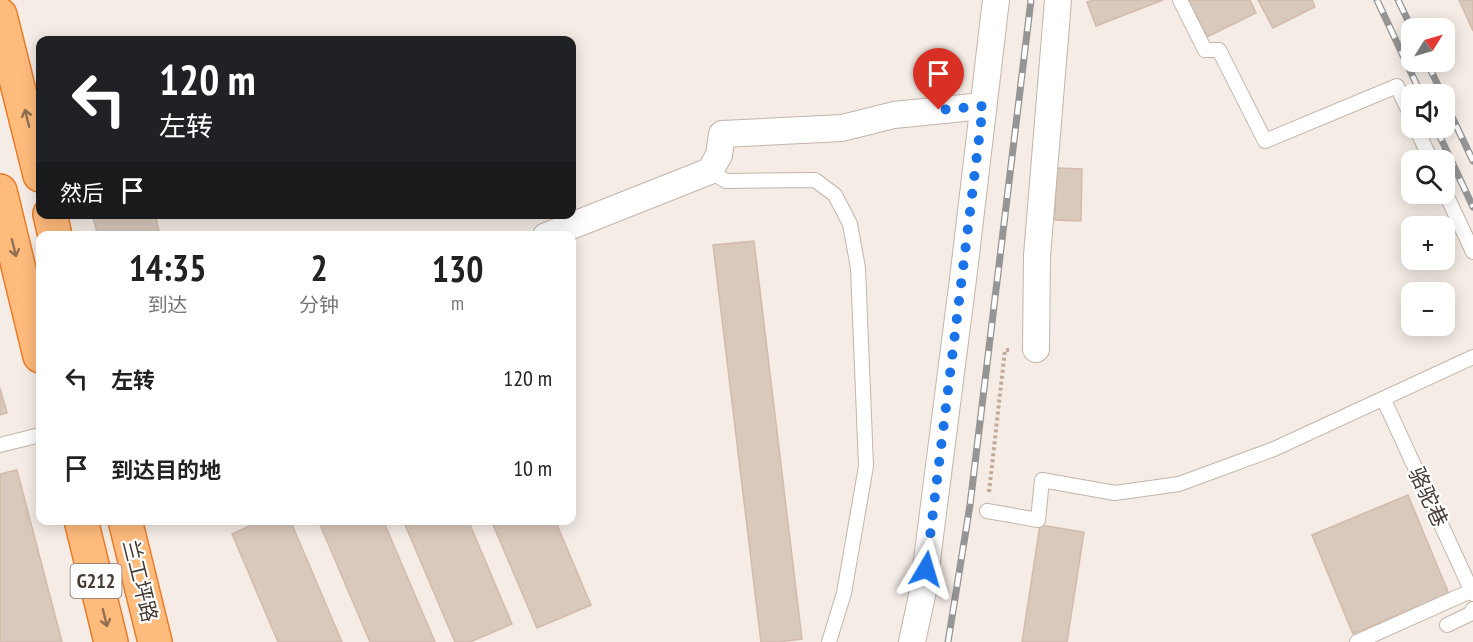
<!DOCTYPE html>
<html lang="zh">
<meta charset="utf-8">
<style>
:root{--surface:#fff;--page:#f6f6f6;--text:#222;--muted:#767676}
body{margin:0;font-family:"PT Sans Narrow","Noto Sans SC",sans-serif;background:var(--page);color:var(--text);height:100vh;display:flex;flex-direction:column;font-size:22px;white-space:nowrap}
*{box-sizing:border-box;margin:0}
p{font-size:20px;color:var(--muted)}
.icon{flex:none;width:33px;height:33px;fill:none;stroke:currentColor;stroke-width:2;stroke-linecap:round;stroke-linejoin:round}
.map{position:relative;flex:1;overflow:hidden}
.side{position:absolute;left:36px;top:231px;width:540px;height:294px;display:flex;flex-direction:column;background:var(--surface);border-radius:12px;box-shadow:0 3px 15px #0003}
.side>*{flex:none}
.guide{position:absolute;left:36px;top:36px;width:540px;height:183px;border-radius:12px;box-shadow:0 3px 15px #0003;background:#202124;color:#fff;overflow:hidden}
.needle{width:39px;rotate:53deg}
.buttons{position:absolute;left:1401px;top:18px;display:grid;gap:12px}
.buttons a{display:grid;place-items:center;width:54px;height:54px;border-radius:12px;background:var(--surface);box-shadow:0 3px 15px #0003;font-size:30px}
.pin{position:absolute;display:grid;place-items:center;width:51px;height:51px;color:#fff;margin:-62px -26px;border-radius:50% 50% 50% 0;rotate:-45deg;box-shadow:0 0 6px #0007}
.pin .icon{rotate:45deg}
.me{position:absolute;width:66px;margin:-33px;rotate:7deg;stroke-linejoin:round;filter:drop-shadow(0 0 4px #0008)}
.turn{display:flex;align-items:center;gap:21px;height:126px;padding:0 24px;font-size:27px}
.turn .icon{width:78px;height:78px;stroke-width:2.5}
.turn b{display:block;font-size:42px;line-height:51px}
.then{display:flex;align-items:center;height:57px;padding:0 24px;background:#0003;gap:12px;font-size:22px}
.eta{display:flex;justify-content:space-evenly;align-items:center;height:102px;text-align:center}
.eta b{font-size:36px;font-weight:600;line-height:42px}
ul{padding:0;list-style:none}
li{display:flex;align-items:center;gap:18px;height:90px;padding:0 24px}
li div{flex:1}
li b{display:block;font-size:22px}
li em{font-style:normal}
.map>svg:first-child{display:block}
.building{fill:#d9c8bc;stroke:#d2bbac;stroke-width:1.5}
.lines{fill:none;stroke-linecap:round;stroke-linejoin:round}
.service-casing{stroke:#c3b5aa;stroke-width:16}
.minor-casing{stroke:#c3b5aa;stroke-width:28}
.trunk-casing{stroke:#e97c29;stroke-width:36}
.path{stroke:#c3aa97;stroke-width:4;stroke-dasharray:3 3;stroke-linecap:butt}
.service{stroke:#fff;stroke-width:14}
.minor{stroke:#fff;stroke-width:26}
.trunk{stroke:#ffbb7c;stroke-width:33}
.rail-casing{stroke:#959595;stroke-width:7}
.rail{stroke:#fff;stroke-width:4.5;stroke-dasharray:14;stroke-linecap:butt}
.oneway{stroke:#916f51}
.route{stroke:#1a73e8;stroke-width:10;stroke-dasharray:0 18}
.labels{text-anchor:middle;stroke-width:4.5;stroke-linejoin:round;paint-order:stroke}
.shield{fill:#fff;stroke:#7e7671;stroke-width:1.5}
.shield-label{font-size:20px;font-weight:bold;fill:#473c34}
.street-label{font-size:21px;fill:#473c34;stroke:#fff}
</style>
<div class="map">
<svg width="1473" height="642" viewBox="0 0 1473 642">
<rect width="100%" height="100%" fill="#f4ece5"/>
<g class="building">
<path d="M1093 0H1163L1096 26 1087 2Z"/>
<path d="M1188 0H1250L1256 13 1207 37Z"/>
<path d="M1258 0H1312L1315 7 1273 28Z"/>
<path d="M1459 0H1473V31Z"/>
<path d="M1056 168 1082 169 1081 221 1055 220Z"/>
<path d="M92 214H155L160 236H98Z"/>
<path d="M754 241 802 639 778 642H761L713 245Z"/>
<path d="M0 388 7 413 0 415Z"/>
<path d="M17 470 62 642H0V474Z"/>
<path d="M1408 495 1449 594 1353 634 1312 535Z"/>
<path d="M263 520H290L342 642H278L232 534Z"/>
<path d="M318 520H383L435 642H370Z"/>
<path d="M403 520H468L512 624 470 642H455Z"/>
<path d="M491 520H555L591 605 537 628Z"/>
<path d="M1040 525 1084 532 1067 642H1022Z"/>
</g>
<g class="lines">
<defs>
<g id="service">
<path d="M1180 0 1205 50H1219L1265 141 1397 86 1412 118"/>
<path d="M1416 128 1431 160"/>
<path d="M710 171 726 181 815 180 835 195 850 224 858 268 866 466 844 593 829 642"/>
<path d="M1444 190 1473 252"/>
<path d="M1384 400 1473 594"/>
<path d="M0 445 40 435"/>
<path d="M987 511 1038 520 1042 480 1115 493 1179 484 1274 449 1473 357"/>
<path d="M1447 625 1470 614 1473 609"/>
<path d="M1357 642 1471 591"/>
</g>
<g id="minor">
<path d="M546 236 710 171 719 155 722 134 842 128 894 115 983 106"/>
<path d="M1036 349 1037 256 1058 0"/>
<path d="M912 642 923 591 964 271 996 0"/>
</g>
<g id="trunk">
<path d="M0 15 40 175"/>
<path d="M0 191 40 356"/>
<path d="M50 214 55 236"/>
<path d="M81 520 111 642"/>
<path d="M125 520 155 642"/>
</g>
</defs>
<use href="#service" class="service-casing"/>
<use href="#minor" class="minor-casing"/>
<use href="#trunk" class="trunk-casing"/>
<path class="path" d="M989 492 1005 350H1011"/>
<use href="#service" class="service"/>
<use href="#minor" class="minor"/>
<use href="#trunk" class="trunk"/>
<defs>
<g id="rail">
<path d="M1377 0 1421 94"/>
<path d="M1398 0 1412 29"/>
<path d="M1427 62 1442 94"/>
<path d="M1444 100 1473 161"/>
<path d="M1436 128 1473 207"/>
<path d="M948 642 970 505 1031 0"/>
</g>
</defs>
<use href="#rail" class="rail-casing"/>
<use href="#rail" class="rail"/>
</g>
<defs><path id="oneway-shaft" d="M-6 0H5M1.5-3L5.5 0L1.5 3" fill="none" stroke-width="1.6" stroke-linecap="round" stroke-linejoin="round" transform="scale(1.5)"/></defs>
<g class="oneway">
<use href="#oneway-shaft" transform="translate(27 118) rotate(-104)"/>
<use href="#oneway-shaft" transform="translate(14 248) rotate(76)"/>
<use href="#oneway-shaft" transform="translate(105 618) rotate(76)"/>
</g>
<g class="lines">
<path class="route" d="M926 569 983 106 939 110"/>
</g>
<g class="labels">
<rect class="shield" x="70.5" y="564" width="51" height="34" rx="4.5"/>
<g class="shield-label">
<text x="96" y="588">G212</text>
</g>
<g class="street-label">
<text transform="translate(1428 497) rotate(65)" y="7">骆驼巷</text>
<text transform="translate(140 581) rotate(76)" y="7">兰工坪路</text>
</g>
</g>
</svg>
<div class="buttons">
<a><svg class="needle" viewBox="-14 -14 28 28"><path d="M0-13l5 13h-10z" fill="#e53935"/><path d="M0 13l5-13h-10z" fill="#767676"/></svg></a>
<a><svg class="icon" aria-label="sound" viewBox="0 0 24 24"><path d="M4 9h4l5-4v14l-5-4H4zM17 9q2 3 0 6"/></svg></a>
<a><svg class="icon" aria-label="search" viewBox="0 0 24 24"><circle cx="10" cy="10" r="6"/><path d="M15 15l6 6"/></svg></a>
<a>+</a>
<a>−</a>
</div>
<div class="pin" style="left:939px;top:110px;background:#d93025"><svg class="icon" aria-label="arrive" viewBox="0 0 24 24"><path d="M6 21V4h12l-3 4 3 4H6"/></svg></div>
<svg class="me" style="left:926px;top:569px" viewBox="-20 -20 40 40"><path d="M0-17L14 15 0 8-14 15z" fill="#1a73e8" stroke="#fff" stroke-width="4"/></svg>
<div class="guide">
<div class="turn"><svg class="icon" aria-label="left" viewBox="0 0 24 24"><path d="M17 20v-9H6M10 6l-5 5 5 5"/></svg><div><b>120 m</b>左转</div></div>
<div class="then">然后<svg class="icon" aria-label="arrive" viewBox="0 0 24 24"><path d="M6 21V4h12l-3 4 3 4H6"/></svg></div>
</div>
<section class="side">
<div class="eta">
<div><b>14:35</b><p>到达</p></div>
<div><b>2</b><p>分钟</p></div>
<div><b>130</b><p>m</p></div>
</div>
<ul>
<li><svg class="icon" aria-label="left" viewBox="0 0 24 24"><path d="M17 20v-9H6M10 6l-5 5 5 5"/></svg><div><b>左转</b></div><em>120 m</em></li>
<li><svg class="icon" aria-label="arrive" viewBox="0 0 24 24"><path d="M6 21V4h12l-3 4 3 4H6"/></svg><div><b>到达目的地</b></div><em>10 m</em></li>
</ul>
</section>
</div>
